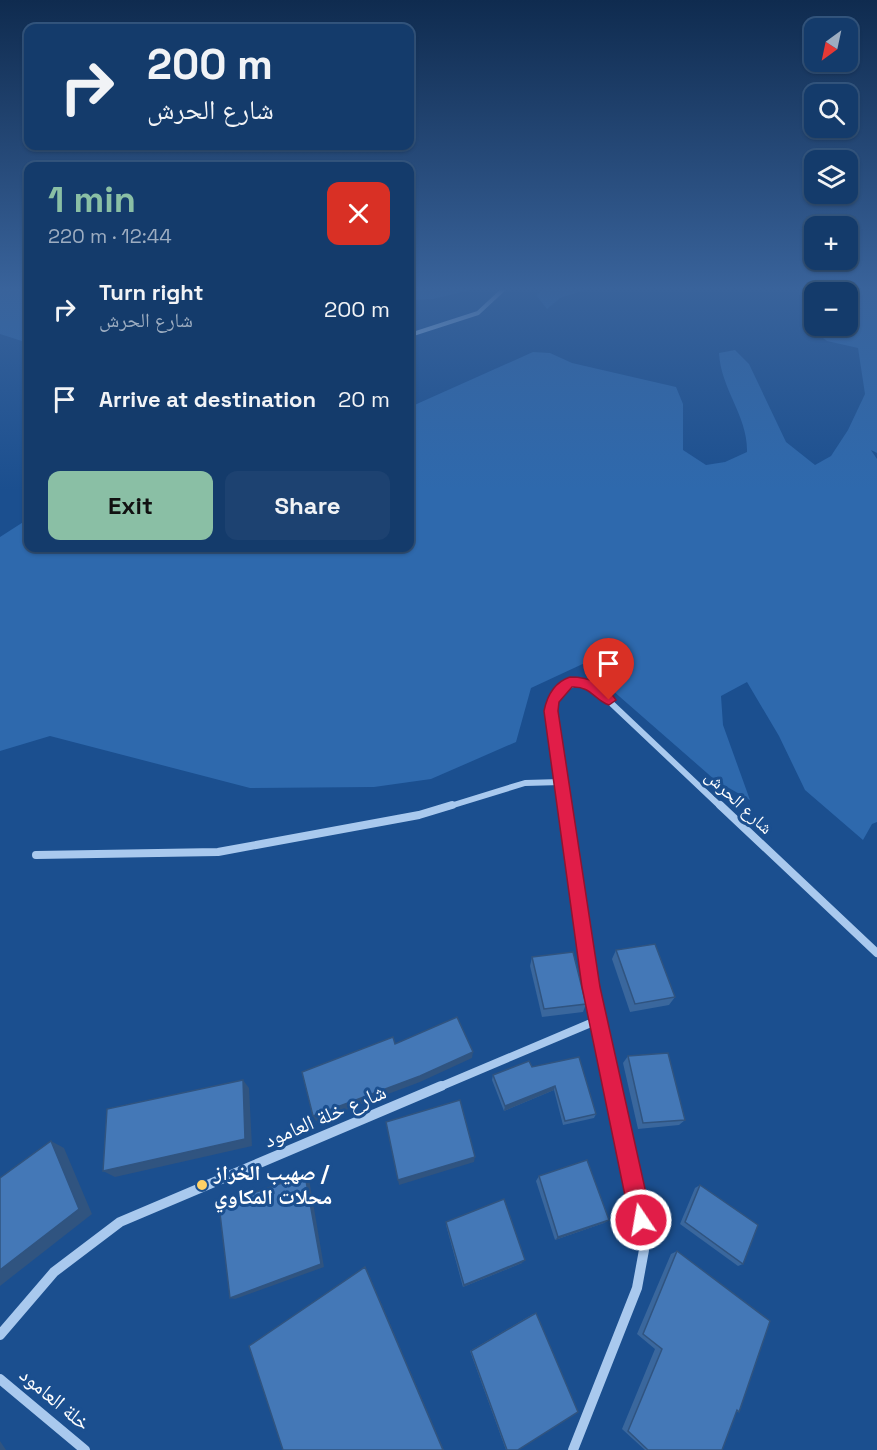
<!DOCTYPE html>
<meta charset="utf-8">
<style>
:root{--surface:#143b6b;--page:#1d4271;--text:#f1f3f6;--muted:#9dadc1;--line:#33557e;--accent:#8abfa5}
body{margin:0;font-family:"Space Grotesk","Noto Naskh Arabic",sans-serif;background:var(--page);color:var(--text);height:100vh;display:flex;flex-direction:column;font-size:22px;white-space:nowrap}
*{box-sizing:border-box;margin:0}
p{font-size:20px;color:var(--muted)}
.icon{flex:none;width:33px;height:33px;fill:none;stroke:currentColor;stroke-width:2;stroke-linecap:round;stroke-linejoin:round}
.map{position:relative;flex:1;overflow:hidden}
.details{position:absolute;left:24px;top:162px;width:390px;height:390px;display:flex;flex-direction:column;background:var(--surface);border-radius:12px;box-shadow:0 2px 4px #0004,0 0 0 2px var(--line)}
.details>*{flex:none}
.banner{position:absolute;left:24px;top:24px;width:390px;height:126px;border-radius:12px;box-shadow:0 2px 4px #0004,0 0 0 2px var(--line);background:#143b6b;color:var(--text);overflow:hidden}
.needle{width:39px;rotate:213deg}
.buttons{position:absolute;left:804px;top:18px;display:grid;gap:12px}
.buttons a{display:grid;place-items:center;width:54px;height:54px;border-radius:12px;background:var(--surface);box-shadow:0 2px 4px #0004,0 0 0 2px var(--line);font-size:30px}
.pin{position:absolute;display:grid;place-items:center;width:51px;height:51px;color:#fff;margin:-62px -26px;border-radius:50% 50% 50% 0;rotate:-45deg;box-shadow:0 0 6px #0007}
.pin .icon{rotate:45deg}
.me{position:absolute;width:66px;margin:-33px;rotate:348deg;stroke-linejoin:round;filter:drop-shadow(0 0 4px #0008)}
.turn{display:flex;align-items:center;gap:21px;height:126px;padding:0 24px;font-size:27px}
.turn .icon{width:78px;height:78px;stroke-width:2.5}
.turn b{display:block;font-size:42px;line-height:51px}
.round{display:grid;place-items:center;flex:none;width:63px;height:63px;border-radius:12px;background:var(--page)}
.overview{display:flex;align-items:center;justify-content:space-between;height:102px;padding:0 24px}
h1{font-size:36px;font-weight:600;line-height:45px;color:var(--accent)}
.button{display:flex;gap:12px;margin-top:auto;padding:12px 24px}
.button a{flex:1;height:69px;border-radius:12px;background:var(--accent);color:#111;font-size:24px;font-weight:600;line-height:69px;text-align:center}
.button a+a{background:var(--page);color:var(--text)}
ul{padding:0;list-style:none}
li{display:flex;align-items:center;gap:18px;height:90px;padding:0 24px}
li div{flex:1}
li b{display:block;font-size:22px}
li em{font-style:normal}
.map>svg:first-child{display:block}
.green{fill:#2e69ad}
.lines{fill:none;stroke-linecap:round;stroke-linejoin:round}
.street-far3{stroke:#a9c9ee;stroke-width:4}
.street-far2{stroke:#a9c9ee;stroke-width:6}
.street-far1{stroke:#a9c9ee;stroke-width:8}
.street{stroke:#a9c9ee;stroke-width:10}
.wall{fill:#3a679d}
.shaded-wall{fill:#305480}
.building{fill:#4478b7;stroke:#305480;stroke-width:1.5}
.route{fill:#e11d48;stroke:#92132f;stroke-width:1.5}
.poi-dot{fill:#ffd166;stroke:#1b4f8f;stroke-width:2}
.labels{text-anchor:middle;stroke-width:6;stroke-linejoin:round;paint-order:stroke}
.street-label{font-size:18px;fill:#fff;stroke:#1b4f8f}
.near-street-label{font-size:21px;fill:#fff;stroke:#1b4f8f}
.near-poi-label{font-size:21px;font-weight:bold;fill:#fff;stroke:#1b4f8f;text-anchor:start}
</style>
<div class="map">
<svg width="877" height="1450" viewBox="0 0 877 1450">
<rect width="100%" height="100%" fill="#1b4f8f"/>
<g class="green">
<path d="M0 287H28V343L0 334Z"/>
<path d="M410 287H483L433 299 410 300Z"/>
<path d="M548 287H595L560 298 547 309 536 295Z"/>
<path d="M827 287H877V453L871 450 877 459V822L872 824 863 840 805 790 779 736 747 682 721 696 723 725 750 800 715 780 588 669 602 655 531 688 516 742 431 779 374 787 250 788 50 736 0 751V537L28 519V548H410V407L533 352 550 353 572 363 676 387 683 404V450L706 465 725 462 747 452C748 416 721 390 719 353L735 350 749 364 786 442 815 465 831 456 848 430 865 394 858 348 827 341 815 332 823 326H848V311L861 309 848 300V292H836Z"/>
</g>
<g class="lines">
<path class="street-far3" d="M410 335 478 313 506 287"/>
<g class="street-far2">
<path d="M447 807 525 783 561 782"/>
<path d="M565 807 551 711 560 690 578 682 593 686 721 807"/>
</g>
<g class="street-far1">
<path d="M565 805 591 987 613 1088"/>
<path d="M720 805 877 953"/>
<path d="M36 855 218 852 419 815 452 805"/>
<path d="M437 1088 598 1020"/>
</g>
<g class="street">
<path d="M0 1335 54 1272 120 1222 441 1086"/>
<path d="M0 1379 85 1450"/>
<path d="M573 1450 637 1288 644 1250 641 1220 612 1086"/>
</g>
</g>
<g class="wall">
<path d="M616 950 675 997 669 1005 630 1012 612 959Z"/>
<path d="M532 957 586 1004 583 1012 542 1017 530 966Z"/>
<path d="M628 1056 685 1120 679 1125 638 1129 623 1063Z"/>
<path d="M532 1067 596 1114 594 1118 563 1125 554 1090 504 1111 492 1080 493 1075Z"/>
<path d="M539 1176 609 1220 604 1223 555 1240 536 1181Z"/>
<path d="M700 1185 743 1264 738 1266 680 1224 695 1188Z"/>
<path d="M446 1222 522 1263 463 1287 446 1225Z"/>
<path d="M677 1251 739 1412H736L722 1450H645L622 1429 655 1349 637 1334 671 1254Z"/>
<path d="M533 1314 518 1450H506L470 1351Z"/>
</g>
<g class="shaded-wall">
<path d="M473 1052 472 1058 420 1082 316 1121 313 1116Z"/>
<path d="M243 1080 249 1088 252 1146 115 1177 103 1171Z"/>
<path d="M555 1086 554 1090 504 1111 505 1106Z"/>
<path d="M51 1141 64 1148 92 1214 0 1286V1270Z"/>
<path d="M475 1157 474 1162 399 1185 398 1180Z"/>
<path d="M305 1175 309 1179 324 1267 235 1299 230 1298Z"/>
<path d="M609 1220 604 1223 555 1240 558 1237Z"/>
<path d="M525 1260 522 1263 463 1287 464 1285Z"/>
<path d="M365 1267 367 1270 444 1450H443Z"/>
<path d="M0 1441 6 1450H0Z"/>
</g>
<g class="building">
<path d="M655 944 675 997 635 1004 616 950Z"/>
<path d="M573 952 586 1004 544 1009 532 957Z"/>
<path d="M457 1017 473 1052 420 1076 313 1116 302 1072 393 1037 395 1044Z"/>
<path d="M668 1053 685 1120 643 1123 628 1056Z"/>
<path d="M579 1057 596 1114 565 1121 555 1086 505 1106 493 1075 529 1061 532 1067Z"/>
<path d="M243 1080 245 1139 103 1171 107 1109Z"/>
<path d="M460 1100 475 1157 398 1180 386 1122Z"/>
<path d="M51 1141 79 1209 0 1270V1178Z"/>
<path d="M587 1160 609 1220 558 1237 539 1176Z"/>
<path d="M305 1175 321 1264 230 1298 219 1205Z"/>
<path d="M700 1185 758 1225 743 1264 685 1222Z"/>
<path d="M504 1199 525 1260 464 1285 446 1222Z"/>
<path d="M677 1251 770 1321 739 1412 737 1410 722 1450H648L628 1431 662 1349 643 1334Z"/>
<path d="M365 1267 443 1450H283L249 1346Z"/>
<path d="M536 1313 578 1412 518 1450H507L471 1351Z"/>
</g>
<linearGradient id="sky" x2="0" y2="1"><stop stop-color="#0f2b4f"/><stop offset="0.59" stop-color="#39639b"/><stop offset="1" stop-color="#39639b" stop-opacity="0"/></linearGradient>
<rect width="877" height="490" fill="url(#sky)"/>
<path class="route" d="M570 677C589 677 605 683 616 700L609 705C594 700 591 686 572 687L559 702 558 711 600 987 652 1220 649 1227 641 1230 634 1227 630 1220 582 987 544 711C547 696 555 682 570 677Z"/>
<circle class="poi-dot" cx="202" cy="1185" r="6"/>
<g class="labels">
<g class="street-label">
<text transform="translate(739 802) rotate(43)" y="6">شارع الحرش</text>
</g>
<g class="near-street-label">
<text transform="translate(325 1116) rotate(-23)" y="7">شارع خلة العامود</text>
<text transform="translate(55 1399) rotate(40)" y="7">خلة العامود</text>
</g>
<g class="near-poi-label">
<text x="214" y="1180">صهيب الخراز /<tspan x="214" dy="24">محلات المكاوي</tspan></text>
</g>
</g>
</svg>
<div class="buttons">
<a><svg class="needle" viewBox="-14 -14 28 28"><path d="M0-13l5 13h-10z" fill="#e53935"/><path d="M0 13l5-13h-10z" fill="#9dadc1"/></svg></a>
<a><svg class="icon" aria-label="search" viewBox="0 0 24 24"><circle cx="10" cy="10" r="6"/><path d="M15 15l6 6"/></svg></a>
<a><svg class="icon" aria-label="layers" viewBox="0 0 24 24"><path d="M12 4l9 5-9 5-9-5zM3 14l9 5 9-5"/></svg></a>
<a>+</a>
<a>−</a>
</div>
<div class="pin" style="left:609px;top:700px;background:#d93025"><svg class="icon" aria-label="arrive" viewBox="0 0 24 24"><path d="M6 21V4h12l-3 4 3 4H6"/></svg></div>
<svg class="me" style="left:641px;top:1220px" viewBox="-20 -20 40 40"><circle r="17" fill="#e11d48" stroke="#fff" stroke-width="3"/><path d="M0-11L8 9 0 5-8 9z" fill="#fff"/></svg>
<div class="banner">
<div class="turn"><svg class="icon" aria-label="right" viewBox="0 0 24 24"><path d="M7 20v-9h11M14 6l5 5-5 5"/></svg><div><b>200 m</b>شارع الحرش</div></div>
</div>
<section class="details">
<div class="overview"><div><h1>1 min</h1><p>220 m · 12:44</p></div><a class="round" style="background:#d93025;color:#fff"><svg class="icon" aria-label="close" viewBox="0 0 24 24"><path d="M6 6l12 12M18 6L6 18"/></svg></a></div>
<ul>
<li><svg class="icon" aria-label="right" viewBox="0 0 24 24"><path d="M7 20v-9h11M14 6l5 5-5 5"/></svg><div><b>Turn right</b><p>شارع الحرش</p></div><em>200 m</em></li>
<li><svg class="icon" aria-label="arrive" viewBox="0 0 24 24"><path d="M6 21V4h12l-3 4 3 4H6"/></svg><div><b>Arrive at destination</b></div><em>20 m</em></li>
</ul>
<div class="button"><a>Exit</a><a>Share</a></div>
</section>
</div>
